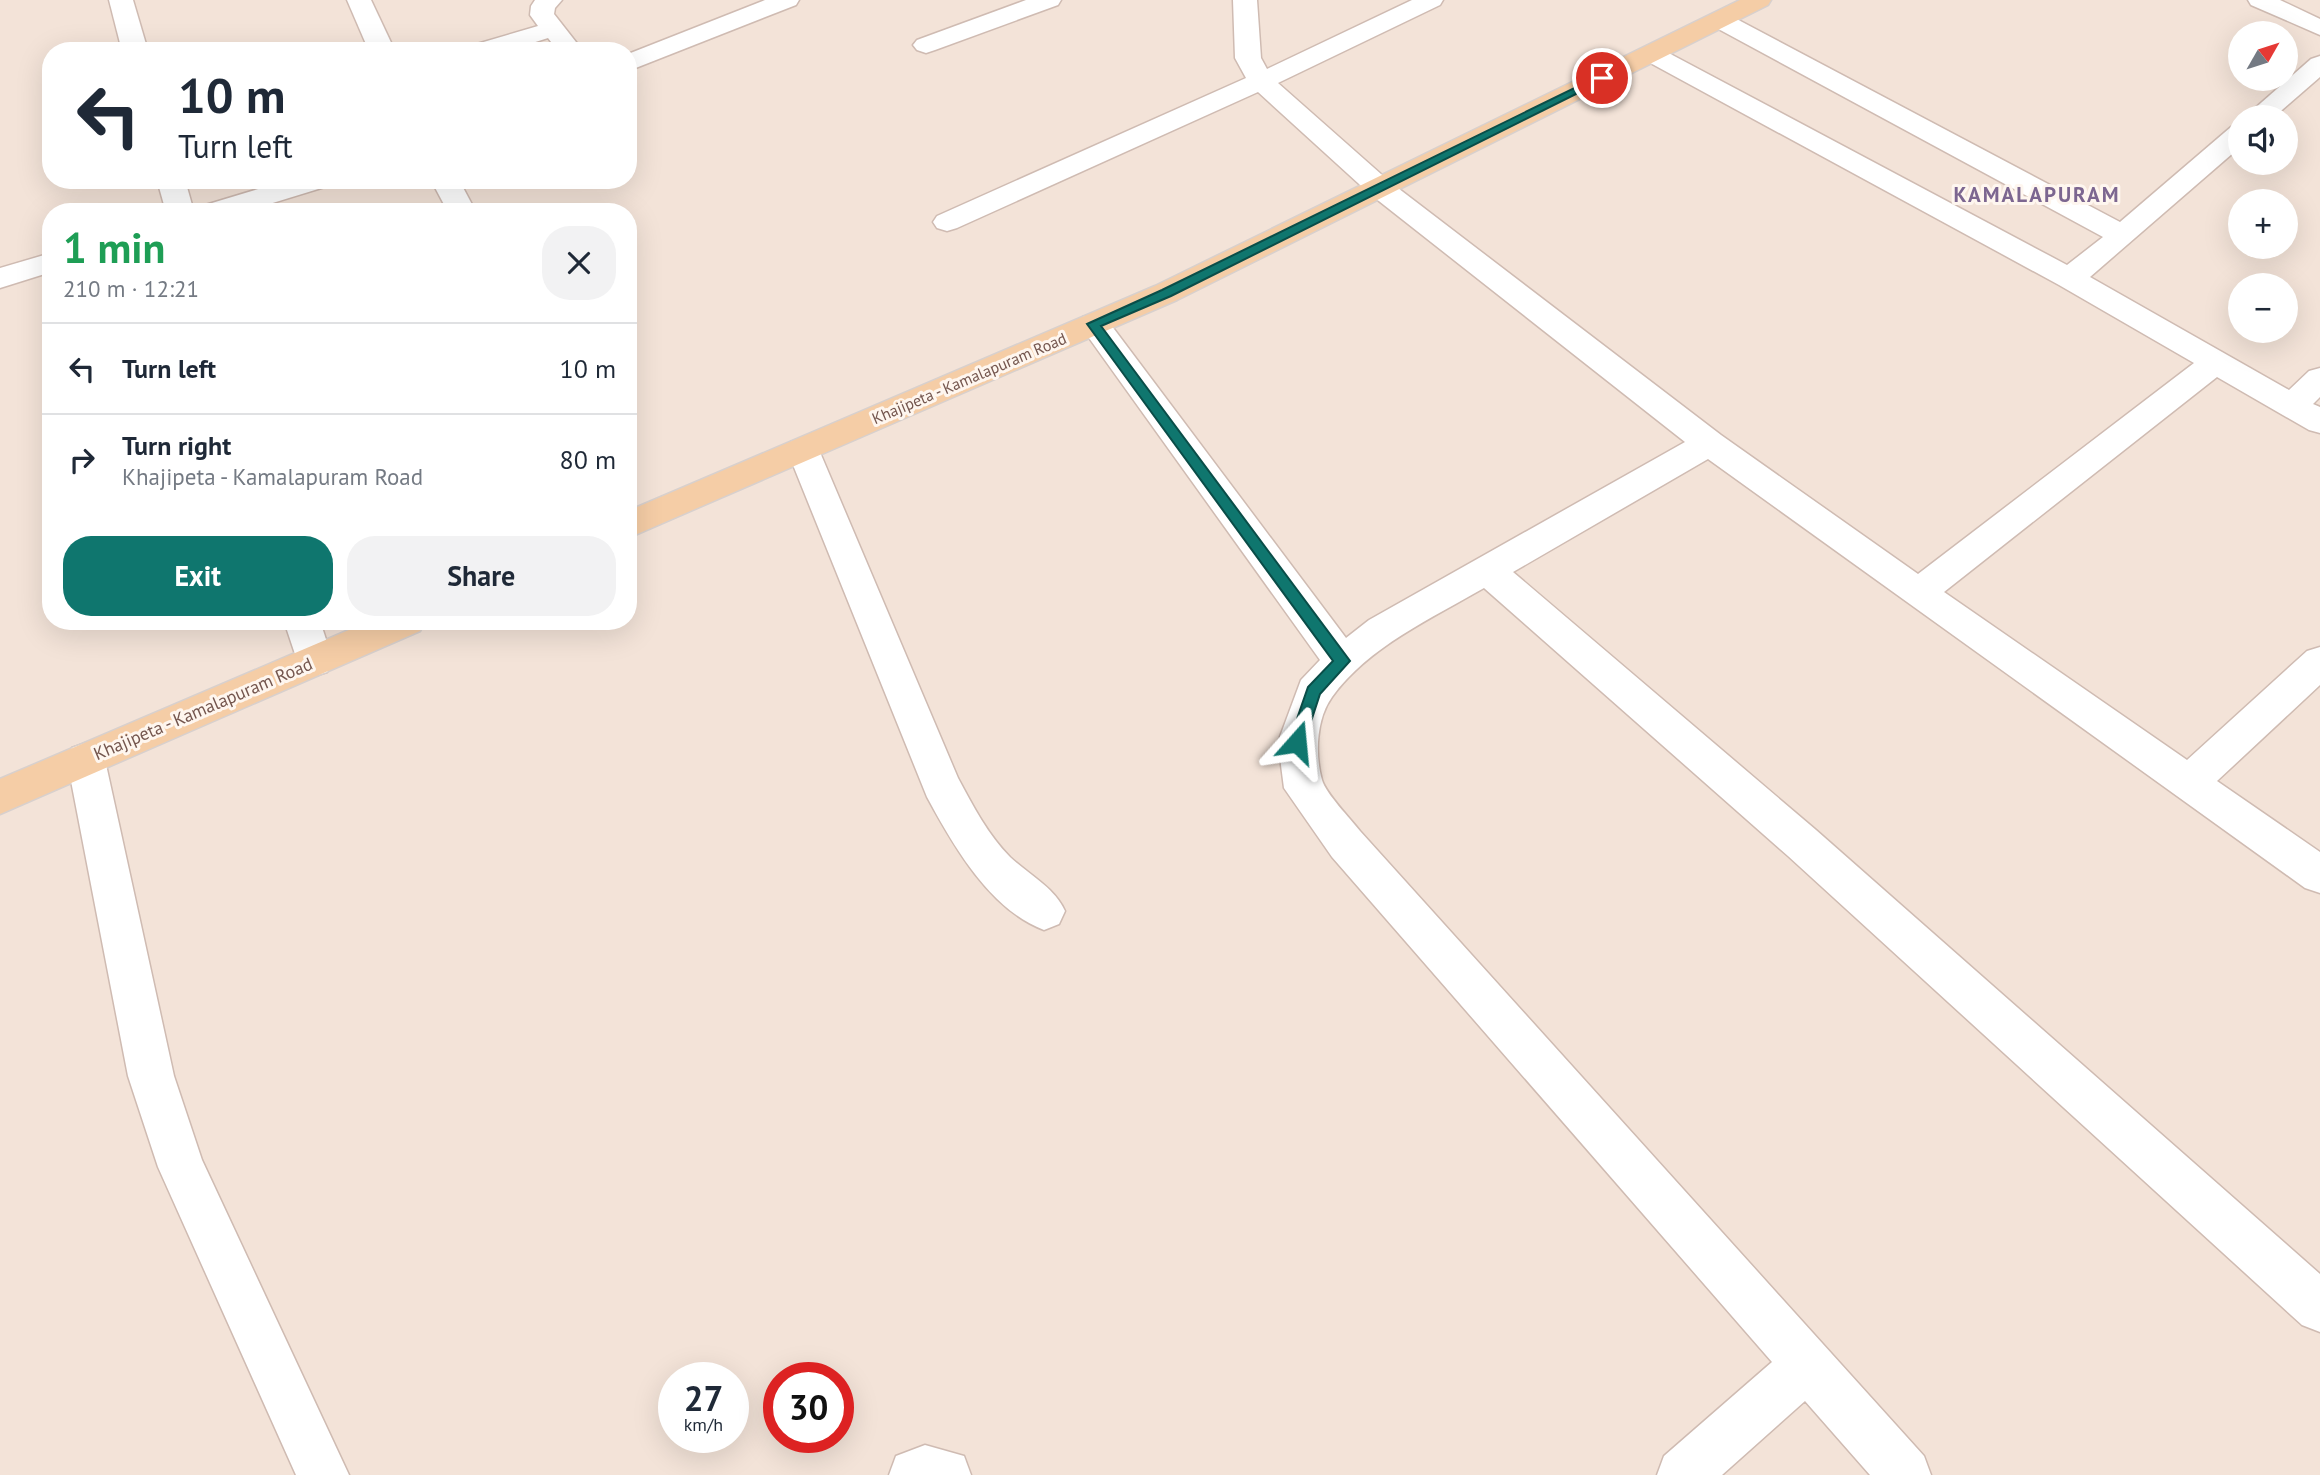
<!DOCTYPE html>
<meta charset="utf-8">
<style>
:root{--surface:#fff;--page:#f2f2f3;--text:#1f2937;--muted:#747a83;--line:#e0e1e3;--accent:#0f766e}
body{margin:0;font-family:"PT Sans",sans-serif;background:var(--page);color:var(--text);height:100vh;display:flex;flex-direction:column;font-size:26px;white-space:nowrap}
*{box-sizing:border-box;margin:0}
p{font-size:23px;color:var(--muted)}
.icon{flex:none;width:38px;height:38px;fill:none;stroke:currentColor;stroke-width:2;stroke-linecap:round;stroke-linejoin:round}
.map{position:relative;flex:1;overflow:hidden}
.details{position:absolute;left:42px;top:203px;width:595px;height:427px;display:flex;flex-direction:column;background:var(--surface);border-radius:28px;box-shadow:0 7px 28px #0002}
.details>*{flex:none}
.top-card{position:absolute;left:42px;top:42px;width:595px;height:147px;border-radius:28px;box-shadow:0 7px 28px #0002;background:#fff;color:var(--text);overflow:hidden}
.needle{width:46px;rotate:51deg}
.controls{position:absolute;left:2228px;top:21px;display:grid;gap:14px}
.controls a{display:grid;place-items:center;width:70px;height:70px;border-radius:50%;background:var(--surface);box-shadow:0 7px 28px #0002;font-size:35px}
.speed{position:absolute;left:658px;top:1362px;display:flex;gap:14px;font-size:35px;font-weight:700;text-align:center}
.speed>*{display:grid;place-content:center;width:91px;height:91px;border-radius:50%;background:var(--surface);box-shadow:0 7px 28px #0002;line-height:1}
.speed small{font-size:18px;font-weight:400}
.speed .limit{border:10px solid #d22;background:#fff;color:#111}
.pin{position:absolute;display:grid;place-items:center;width:60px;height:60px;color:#fff;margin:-30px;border:4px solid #fff;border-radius:50%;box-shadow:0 2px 7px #0007}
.me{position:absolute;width:77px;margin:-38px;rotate:18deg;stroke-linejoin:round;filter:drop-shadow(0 0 5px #0008)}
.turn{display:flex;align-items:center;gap:24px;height:147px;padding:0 21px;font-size:32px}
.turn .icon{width:91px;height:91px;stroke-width:2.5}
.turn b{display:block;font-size:49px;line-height:60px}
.round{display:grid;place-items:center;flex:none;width:74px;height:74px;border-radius:28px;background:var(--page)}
.headline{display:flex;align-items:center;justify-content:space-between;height:119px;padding:0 21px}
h1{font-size:42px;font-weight:700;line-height:52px;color:#1e9e55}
.action{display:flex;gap:14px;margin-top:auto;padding:14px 21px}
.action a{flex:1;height:80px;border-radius:28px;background:var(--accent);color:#fff;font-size:28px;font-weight:700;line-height:80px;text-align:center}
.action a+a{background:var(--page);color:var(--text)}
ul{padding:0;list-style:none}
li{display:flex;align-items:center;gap:21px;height:91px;padding:0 21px;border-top:2px solid var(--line)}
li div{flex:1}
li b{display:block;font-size:26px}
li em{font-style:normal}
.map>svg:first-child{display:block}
.residential{fill:#f3e3d8;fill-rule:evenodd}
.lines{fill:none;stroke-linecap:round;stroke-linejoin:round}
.street-casing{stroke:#cfbbb2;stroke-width:3}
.primary-casing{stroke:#d8d0cd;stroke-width:3}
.street{fill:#fff;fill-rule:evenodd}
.primary{fill:#f5cda6;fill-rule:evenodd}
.route{fill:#0f766e;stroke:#0a4d48;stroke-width:2}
.labels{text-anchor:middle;stroke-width:6;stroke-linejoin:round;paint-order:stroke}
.far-street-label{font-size:16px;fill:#74564e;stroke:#fef6ef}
.street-label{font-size:18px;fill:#74564e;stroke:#fef6ef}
.far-district-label{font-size:21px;font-weight:bold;letter-spacing:2px;fill:#7c6690;stroke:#fef6ef}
</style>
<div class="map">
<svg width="2320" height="1475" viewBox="0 0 2320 1475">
<rect width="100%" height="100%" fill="#fbf2e9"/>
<path class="residential" d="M0 0H2320V1475H0ZM2240 33H2286V79H2240ZM51 51H628V180H51ZM2240 117H2286V163H2240ZM2240 201H2286V247H2240ZM51 212H628V621H51ZM2240 285H2286V331H2240ZM674 1377H733V1437H674ZM779 1377H838V1437H779Z"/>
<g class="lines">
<defs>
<g id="street">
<path d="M109 0H133L148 51H122Z"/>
<path d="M347 0H371L395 51H369Z"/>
<path d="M562 0 555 8 554 14 583 51H558L548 38 507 51H467L470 46 538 26 530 15 531 6 535 0Z"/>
<path d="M765 0H799L796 5 628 71V54Z"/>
<path d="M1026 0H1061L1058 5 935 50 926 53 917 50 913 45 917 40Z"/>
<path d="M1233 0H1257L1261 58 1267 69 1412 0H1443L1440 5 1278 83 1390 182 1721 435 1918 574 2194 363 2059 285 1643 59 1639 54 1643 49 1652 46 1661 49 2067 265 2103 237 1711 25 1708 20 1711 15 1720 13 1729 15 2120 222 2231 127 2240 125V147L2090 277 2289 390 2309 371 2320 368V397L2313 404 2320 407V433L2309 430 2217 377 1944 592 2187 760 2307 651 2320 647V685L2217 781 2320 852V893L2305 888 1708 459 1513 572 1816 830 2320 1274V1332L2302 1325 1788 856 1484 588C1432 618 1368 647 1332 697 1316 719 1315 755 1322 780 1326 794 1350 818 1360 831L1924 1456 1931 1475H1870L1805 1401 1722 1475H1657L1664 1456 1772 1362 1332 857 1284 788 1278 742 1301 680 1320 660 1079 324 1083 317 1094 314 1105 317 1346 638 1369 620 1685 442 1370 194 1258 92 957 228 947 231 937 228 933 222 937 216 1246 78 1235 58Z"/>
<path d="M2248 0H2280L2320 19V35L2251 5Z"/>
<path d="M2320 56V77L2274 117H2245L2311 59Z"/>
<path d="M157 180H185L194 212H166Z"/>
<path d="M288 180H332L328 186 243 212H198L202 206Z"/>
<path d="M431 180H459L476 212H448Z"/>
<path d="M51 253V272L0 288V268Z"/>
<path d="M803 438 815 442 819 450 958 778C973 806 988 835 1010 857 1029 875 1054 887 1065 911L1059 924 1044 930C990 910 953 845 927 797L787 450 791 442Z"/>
<path d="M284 621H320L333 661 327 672 314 676 301 672Z"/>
<path d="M86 743 100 748 105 760 174 1076 202 1160 349 1475H296L158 1167 128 1076 67 760 72 748Z"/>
<path d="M925 1445 964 1456 971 1475H889L896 1456Z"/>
</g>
<g id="primary">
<path d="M1740 0H1771L1768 5 1177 300 628 538V511L1155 286Z"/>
<path d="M370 621H425L420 631 0 814V779Z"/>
</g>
</defs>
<use href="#street" class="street-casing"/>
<use href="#primary" class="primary-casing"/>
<use href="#street" class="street"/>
<use href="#primary" class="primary"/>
</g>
<path class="route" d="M1599 76 1608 78 1171 296 1101 326 1350 661 1320 694 1303 746H1291L1289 742 1308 687 1333 661 1087 324 1162 290Z"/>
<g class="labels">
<g class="far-street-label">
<text transform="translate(969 378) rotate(-23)" y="6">Khajipeta - Kamalapuram Road</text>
</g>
<g class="street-label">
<text transform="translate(203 709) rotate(-23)" y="6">Khajipeta - Kamalapuram Road</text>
</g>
<g class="far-district-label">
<text x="2037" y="202">KAMALAPURAM</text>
</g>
</g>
</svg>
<div class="controls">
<a><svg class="needle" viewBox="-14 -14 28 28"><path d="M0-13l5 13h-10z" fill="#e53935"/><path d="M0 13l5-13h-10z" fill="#747a83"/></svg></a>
<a><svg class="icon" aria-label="sound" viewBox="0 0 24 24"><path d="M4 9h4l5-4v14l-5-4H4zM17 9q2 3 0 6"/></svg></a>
<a>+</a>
<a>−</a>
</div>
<div class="speed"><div>27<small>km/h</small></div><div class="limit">30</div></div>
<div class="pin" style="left:1602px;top:78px;background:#d93025"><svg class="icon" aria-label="arrive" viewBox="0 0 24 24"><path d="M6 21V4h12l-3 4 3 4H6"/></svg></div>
<svg class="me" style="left:1297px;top:742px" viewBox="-20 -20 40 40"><path d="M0-17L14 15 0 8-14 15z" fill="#0f766e" stroke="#fff" stroke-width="4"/></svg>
<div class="top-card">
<div class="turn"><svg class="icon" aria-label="left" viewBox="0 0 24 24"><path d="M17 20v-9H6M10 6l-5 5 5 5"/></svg><div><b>10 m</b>Turn left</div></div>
</div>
<section class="details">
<div class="headline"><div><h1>1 min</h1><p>210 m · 12:21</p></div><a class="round"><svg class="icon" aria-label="close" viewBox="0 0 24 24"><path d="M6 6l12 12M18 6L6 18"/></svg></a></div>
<ul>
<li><svg class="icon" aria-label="left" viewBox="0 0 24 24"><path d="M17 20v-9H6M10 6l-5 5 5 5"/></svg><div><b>Turn left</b></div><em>10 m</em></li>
<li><svg class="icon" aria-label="right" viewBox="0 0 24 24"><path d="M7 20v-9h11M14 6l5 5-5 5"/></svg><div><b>Turn right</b><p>Khajipeta - Kamalapuram Road</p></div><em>80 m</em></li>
</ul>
<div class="action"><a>Exit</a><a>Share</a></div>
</section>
</div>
